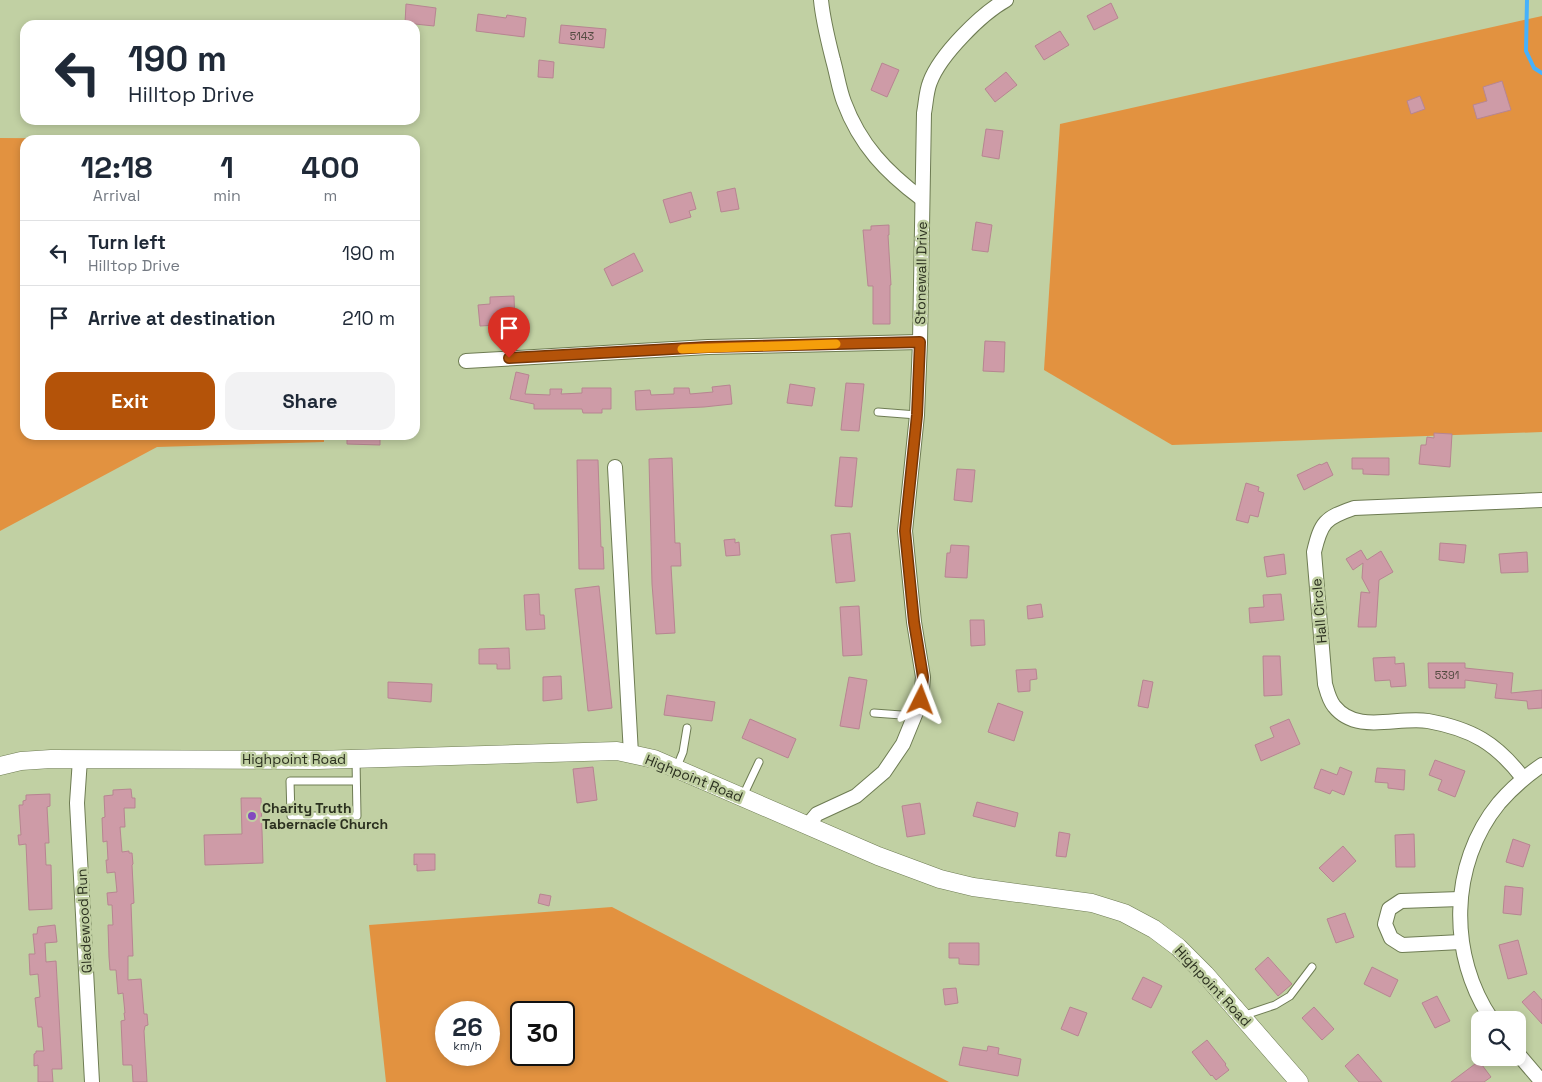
<!DOCTYPE html>
<style>
:root{--surface:#fff;--page:#f2f2f3;--text:#1f2937;--muted:#747a83;--line:#e0e1e3;--accent:#b45309}
body{margin:0;font-family:"Space Grotesk",sans-serif;background:var(--page);color:var(--text);height:100vh;display:flex;flex-direction:column;font-size:19px;white-space:nowrap}
*{box-sizing:border-box;margin:0}
p{font-size:16px;color:var(--muted)}
.icon{flex:none;width:28px;height:28px;fill:none;stroke:currentColor;stroke-width:2;stroke-linecap:round;stroke-linejoin:round}
.map{position:relative;flex:1;overflow:hidden}
.side{position:absolute;left:20px;top:135px;width:400px;height:305px;display:flex;flex-direction:column;background:var(--surface);border-radius:15px;box-shadow:0 2px 8px #0003}
.side>*{flex:none}
.hud{position:absolute;left:20px;top:20px;width:400px;height:105px;border-radius:15px;box-shadow:0 2px 8px #0003;background:#fff;color:var(--text);overflow:hidden}
.tools{position:absolute;left:1471px;top:1011px;display:grid;gap:10px}
.tools a{display:grid;place-items:center;width:55px;height:55px;border-radius:10px;background:var(--surface);box-shadow:0 2px 8px #0003;font-size:25px}
.speed{position:absolute;left:435px;top:1001px;display:flex;gap:10px;font-size:25px;font-weight:700;text-align:center}
.speed>*{display:grid;place-content:center;width:65px;height:65px;border-radius:50%;background:var(--surface);box-shadow:0 2px 8px #0003;line-height:1}
.speed small{font-size:12px;font-weight:400}
.speed .limit{border:2px solid #111;border-radius:8px;background:#fff;color:#111}
.pin{position:absolute;display:grid;place-items:center;width:42px;height:42px;color:#fff;margin:-51px -21px;border-radius:50% 50% 50% 0;rotate:-45deg;box-shadow:0 0 5px #0007}
.pin .icon{rotate:45deg}
.me{position:absolute;width:55px;margin:-28px;rotate:3deg;stroke-linejoin:round;filter:drop-shadow(0 0 4px #0008)}
.turn{display:flex;align-items:center;gap:18px;height:105px;padding:0 25px;font-size:22px}
.turn .icon{width:65px;height:65px;stroke-width:2.5}
.turn b{display:block;font-size:35px;line-height:42px}
.eta{display:flex;justify-content:space-evenly;align-items:center;height:85px;text-align:center}
.eta b{font-size:30px;font-weight:700;line-height:35px}
.cta{display:flex;gap:10px;margin-top:auto;padding:10px 25px}
.cta a{flex:1;height:58px;border-radius:15px;background:var(--accent);color:#fff;font-size:20px;font-weight:700;line-height:58px;text-align:center}
.cta a+a{background:var(--page);color:var(--text)}
ul{padding:0;list-style:none}
li{display:flex;align-items:center;gap:15px;height:65px;padding:0 25px;border-top:1px solid var(--line)}
li div{flex:1}
li b{display:block;font-size:19px}
li em{font-style:normal}
.map>svg:first-child{display:block}
.green{fill:#e29240;fill-rule:evenodd}
.lines{fill:none;stroke-linecap:round;stroke-linejoin:round}
.stream{stroke:#46b1fc;stroke-width:4}
.building{fill:#ce9ba7;stroke:#b78591}
.service-casing{stroke:#6e7c53;stroke-width:9}
.minor-casing{stroke:#6e7c53;stroke-width:16}
.tertiary-casing{stroke:#6e7c53;stroke-width:19}
.service{stroke:#fff;stroke-width:7}
.minor{stroke:#fff;stroke-width:14}
.tertiary{stroke:#fff;stroke-width:18}
.route-casing{stroke:#753606;stroke-width:12}
.route{stroke:#b45309;stroke-width:9}
.slow{stroke:#f59e0b;stroke-width:9}
.poi-dot{fill:#8248bf;stroke:#c1d0a3;stroke-width:2}
.labels{text-anchor:middle;stroke-width:5;stroke-linejoin:round;paint-order:stroke}
.number-label{font-size:11px;fill:#544b41}
.street-label{font-size:14px;fill:#2b301f;stroke:#c1d0a3}
.poi-label{font-size:14px;font-weight:bold;fill:#2b301f;stroke:#c1d0a3;text-anchor:start}
</style>
<div class="map">
<svg width="1542" height="1082" viewBox="0 0 1542 1082">
<rect width="100%" height="100%" fill="#c1d0a3"/>
<g class="green">
<path d="M1542 16V432L1172 445 1044 370 1060 124Z"/>
<path d="M0 138 286 140H25V435H324V442L157 447 0 531Z"/>
<path d="M612 907 949 1082H386L369 925ZM489 1012V1055H446V1012ZM521 1012H564V1055H521Z"/>
</g>
<g class="lines">
<path class="stream" d="M1527 0 1526 51 1534 68 1542 73"/>
</g>
<g class="building">
<path d="M1111 3 1118 18 1094 30 1087 16Z"/>
<path d="M406 4 436 8 434 26 405 23Z"/>
<path d="M478 14 506 18 507 15 526 18 524 37 476 31Z"/>
<path d="M561 25 606 29 604 48 559 43Z"/>
<path d="M1060 31 1069 45 1044 60 1035 46Z"/>
<path d="M539 60 554 62 553 78 538 77Z"/>
<path d="M882 63 899 70 887 97 871 90Z"/>
<path d="M1006 72 1017 85 995 102 985 89Z"/>
<path d="M1502 81 1511 110 1477 119 1473 105 1487 101 1483 87Z"/>
<path d="M1420 96 1425 109 1411 114 1407 101Z"/>
<path d="M986 129 1003 131 999 159 982 156Z"/>
<path d="M735 188 739 209 721 212 717 192Z"/>
<path d="M691 192 696 209 689 211 691 217 670 223 663 200Z"/>
<path d="M976 222 992 225 988 252 972 250Z"/>
<path d="M889 225V235H888L891 285H890V324H873V286H868L863 230H871V226Z"/>
<path d="M634 253 643 271 612 286 604 269Z"/>
<path d="M514 296 515 324 480 326 478 305 490 304V297Z"/>
<path d="M985 341 1005 342 1004 372 983 371Z"/>
<path d="M516 372 529 375 525 394 550 395V389H562L561 394 582 393V388H611V409H602V413H583L582 409H534V404L510 399Z"/>
<path d="M846 383 864 384 859 431 841 430Z"/>
<path d="M790 384 815 388 812 406 787 403Z"/>
<path d="M730 385 732 404 704 407 636 410 635 391 650 390 651 395 674 394V388H689L690 394 713 392 712 387Z"/>
<path d="M1434 433 1452 434 1450 467 1419 464 1421 445H1426L1427 437 1434 438Z"/>
<path d="M347 435H380V445L347 444Z"/>
<path d="M840 457 857 458 852 507 835 506Z"/>
<path d="M672 458 675 543H680L681 566H671L675 633 656 634 652 584 649 459Z"/>
<path d="M1352 458H1389V475L1363 474V469H1352Z"/>
<path d="M577 460H598L601 547H603L604 569H579Z"/>
<path d="M1327 462 1333 475 1304 490 1297 475 1320 464 1321 465Z"/>
<path d="M957 469 975 470 972 502 954 500Z"/>
<path d="M1246 483 1259 487 1258 491 1264 493 1258 517 1250 515 1248 523 1236 520Z"/>
<path d="M850 533 855 581 836 583 831 535Z"/>
<path d="M735 539V543L739 542 740 555 726 556 724 540Z"/>
<path d="M1440 543 1466 545 1464 563 1439 560Z"/>
<path d="M951 545 969 546 967 578 945 577 947 553H950Z"/>
<path d="M1361 550 1367 560 1381 551 1393 572 1379 580 1376 627H1358L1361 592 1370 593 1362 578 1363 563 1353 570 1346 559Z"/>
<path d="M1527 552 1528 572 1501 573 1499 554Z"/>
<path d="M1284 554 1286 574 1267 577 1264 557Z"/>
<path d="M599 586 612 708 588 711 575 589Z"/>
<path d="M539 594 540 615H544L545 629 526 630 524 595Z"/>
<path d="M1281 594 1284 620 1250 623 1249 608 1264 607 1263 595Z"/>
<path d="M1041 604 1043 617 1028 619 1027 606Z"/>
<path d="M859 606 862 655 843 656 840 607Z"/>
<path d="M970 620H984L985 645 971 646Z"/>
<path d="M509 648 510 669H497V664H479V649Z"/>
<path d="M1263 656H1280L1282 695 1264 696Z"/>
<path d="M1395 657V664L1404 663 1406 686 1391 687 1390 680 1375 681 1373 658Z"/>
<path d="M1428 663H1465V668L1513 673 1511 693 1542 690V708L1528 709 1527 701 1495 698 1497 684 1465 680V688H1429Z"/>
<path d="M1036 669 1037 679 1030 680V691L1018 692 1016 670Z"/>
<path d="M561 676 562 699 543 701V677Z"/>
<path d="M849 677 867 680 859 729 840 726Z"/>
<path d="M1143 680 1153 682 1148 708 1138 706Z"/>
<path d="M388 682 432 684 431 702 388 698Z"/>
<path d="M667 695 715 702 712 721 664 715Z"/>
<path d="M998 703 1023 712 1014 741 988 732Z"/>
<path d="M750 719 796 739 788 758 742 738Z"/>
<path d="M1289 719 1300 744 1261 761 1255 745 1274 737 1270 727Z"/>
<path d="M1435 760 1465 771 1455 797 1438 790 1442 780 1429 775Z"/>
<path d="M593 767 597 800 577 803 573 769Z"/>
<path d="M1340 767 1352 772 1344 795 1332 790 1330 794 1314 788 1321 769 1337 775Z"/>
<path d="M1377 768 1405 770 1404 790 1388 788V783L1375 782Z"/>
<path d="M131 789 132 798H135V808H124L125 827H120L122 852 129 851V853H132L133 864 132 865 134 903 131 904 133 956H128V980L141 979 144 1014H147L148 1025 145 1026 144 1031 147 1082H133L132 1065H123L121 1021 125 1020 124 1013H125L123 993 118 994 116 970H110L109 957 108 925H113L112 905H108L107 893 117 892 115 872 107 873 106 860H108L107 841 103 842 102 818 105 817 104 796 113 795V790Z"/>
<path d="M50 794V806L47 807 49 843H45L46 865H51L52 909 29 910 26 844 19 845 18 835H21L19 805H23V801L26 800V795Z"/>
<path d="M241 798H261L263 863 205 865 204 835 242 834Z"/>
<path d="M977 802 1018 813 1015 827 973 816Z"/>
<path d="M920 803 925 834 907 837 902 806Z"/>
<path d="M1059 832 1070 834 1066 857 1056 856Z"/>
<path d="M1414 834 1415 867H1396L1395 835Z"/>
<path d="M1513 839 1530 845 1523 867 1506 862Z"/>
<path d="M1343 846 1356 861 1333 882 1319 868Z"/>
<path d="M414 854H435V870L417 871V864L414 865Z"/>
<path d="M1505 886 1523 888 1521 915 1503 913Z"/>
<path d="M540 894 551 896 549 906 538 903Z"/>
<path d="M1345 913 1354 937 1336 943 1327 919Z"/>
<path d="M55 925 57 942 45 943 46 962 56 961 62 1069H52L53 1082H38V1065L34 1066V1054L36 1053V1051H44L42 1027H38L35 998 40 997 38 974 30 975 29 954H35L33 934H37L38 927Z"/>
<path d="M1518 940 1527 974 1508 979 1499 945Z"/>
<path d="M949 943H979V965L959 964V958H949Z"/>
<path d="M1268 957 1292 984 1278 996 1255 969Z"/>
<path d="M1372 967 1398 980 1390 997 1364 984Z"/>
<path d="M1143 977 1162 986 1151 1008 1132 999Z"/>
<path d="M956 988 958 1003 945 1005 943 989Z"/>
<path d="M1534 991 1542 1000V1024L1522 1002Z"/>
<path d="M1437 996 1450 1021 1435 1028 1422 1003Z"/>
<path d="M1070 1007 1087 1013 1078 1036 1061 1029Z"/>
<path d="M1314 1007 1334 1029 1322 1040 1302 1018Z"/>
<path d="M1207 1040 1226 1064 1225 1065 1229 1070 1216 1080 1212 1075 1211 1076 1192 1052Z"/>
<path d="M988 1046 999 1048 998 1054 1021 1059 1018 1076 959 1065 963 1047 987 1051Z"/>
<path d="M1358 1054 1382 1082H1359L1345 1066Z"/>
<path d="M1479 1061 1491 1077 1484 1082H1451Z"/>
</g>
<g class="lines">
<defs>
<g id="service">
<path d="M878 412 917 415"/>
<path d="M874 713 915 716"/>
<path d="M356 759 357 816H291L290 781H356"/>
<path d="M676 769 683 752 687 728"/>
<path d="M742 798 759 762"/>
<path d="M1242 1016 1275 1005 1290 996 1312 967"/>
</g>
<g id="minor">
<path d="M821 0C823 21 828 40 833 60 837 74 839 89 844 102 860 145 886 172 922 199"/>
<path d="M466 361 708 347 920 342"/>
<path d="M615 467 631 754"/>
<path d="M80 759 77 803 92 1082"/>
<path d="M1523 778C1496 743 1472 729 1428 721 1397 716 1357 735 1334 706 1329 700 1327 691 1325 684L1314 552C1321 522 1325 518 1354 508L1542 500"/>
<path d="M807 826 817 814 856 796 884 772 903 744 921 700 923 677 914 622 905 531 917 415 920 342 924 113C926 103 926 92 930 82 940 55 981 14 1006 0"/>
<path d="M1460 899 1401 901 1389 909 1385 924 1391 938 1402 945 1461 942"/>
<path d="M1492 1020C1448 956 1449 864 1499 803 1512 788 1526 776 1542 765"/>
<path d="M1518 1054 1542 1082"/>
</g>
<path id="tertiary" d="M0 766 21 761 51 759 317 760 617 751 654 759 878 856 940 879 973 887 1092 903 1124 913 1154 929 1178 947 1205 974 1299 1082"/>
</defs>
<use href="#service" class="service-casing"/>
<use href="#minor" class="minor-casing"/>
<use href="#tertiary" class="tertiary-casing"/>
<use href="#service" class="service"/>
<use href="#minor" class="minor"/>
<use href="#tertiary" class="tertiary"/>
</g>
<g class="lines">
<defs>
<path id="route" d="M509 358 708 347 920 342 917 415 905 531 914 622 923 677 921 700"/>
</defs>
<use href="#route" class="route-casing"/>
<use href="#route" class="route"/>
<path class="slow" d="M682 349 836 344"/>
</g>
<circle class="poi-dot" cx="252" cy="816" r="5"/>
<g class="labels">
<g class="number-label">
<text x="582" y="40">5143</text>
<text x="1447" y="679">5391</text>
</g>
<g class="street-label">
<text transform="translate(921 273) rotate(-89)" y="5">Stonewall Drive</text>
<text transform="translate(1319 611) rotate(-95)" y="5">Hall Circle</text>
<text x="294" y="764">Highpoint Road</text>
<text transform="translate(694 778) rotate(22)" y="5">Highpoint Road</text>
<text transform="translate(84 921) rotate(-93)" y="5">Gladewood Run</text>
<text transform="translate(1213 986) rotate(47)" y="5">Highpoint Road</text>
</g>
<g class="poi-label">
<text x="262" y="813">Charity Truth<tspan x="262" dy="16">Tabernacle Church</tspan></text>
</g>
</g>
</svg>
<div class="tools">
<a><svg class="icon" aria-label="search" viewBox="0 0 24 24"><circle cx="10" cy="10" r="6"/><path d="M15 15l6 6"/></svg></a>
</div>
<div class="speed"><div>26<small>km/h</small></div><div class="limit">30</div></div>
<div class="pin" style="left:509px;top:358px;background:#d93025"><svg class="icon" aria-label="arrive" viewBox="0 0 24 24"><path d="M6 21V4h12l-3 4 3 4H6"/></svg></div>
<svg class="me" style="left:921px;top:700px" viewBox="-20 -20 40 40"><path d="M0-17L14 15 0 8-14 15z" fill="#b45309" stroke="#fff" stroke-width="4"/></svg>
<div class="hud">
<div class="turn"><svg class="icon" aria-label="left" viewBox="0 0 24 24"><path d="M17 20v-9H6M10 6l-5 5 5 5"/></svg><div><b>190 m</b>Hilltop Drive</div></div>
</div>
<section class="side">
<div class="eta">
<div><b>12:18</b><p>Arrival</p></div>
<div><b>1</b><p>min</p></div>
<div><b>400</b><p>m</p></div>
</div>
<ul>
<li><svg class="icon" aria-label="left" viewBox="0 0 24 24"><path d="M17 20v-9H6M10 6l-5 5 5 5"/></svg><div><b>Turn left</b><p>Hilltop Drive</p></div><em>190 m</em></li>
<li><svg class="icon" aria-label="arrive" viewBox="0 0 24 24"><path d="M6 21V4h12l-3 4 3 4H6"/></svg><div><b>Arrive at destination</b></div><em>210 m</em></li>
</ul>
<div class="cta"><a>Exit</a><a>Share</a></div>
</section>
</div>
